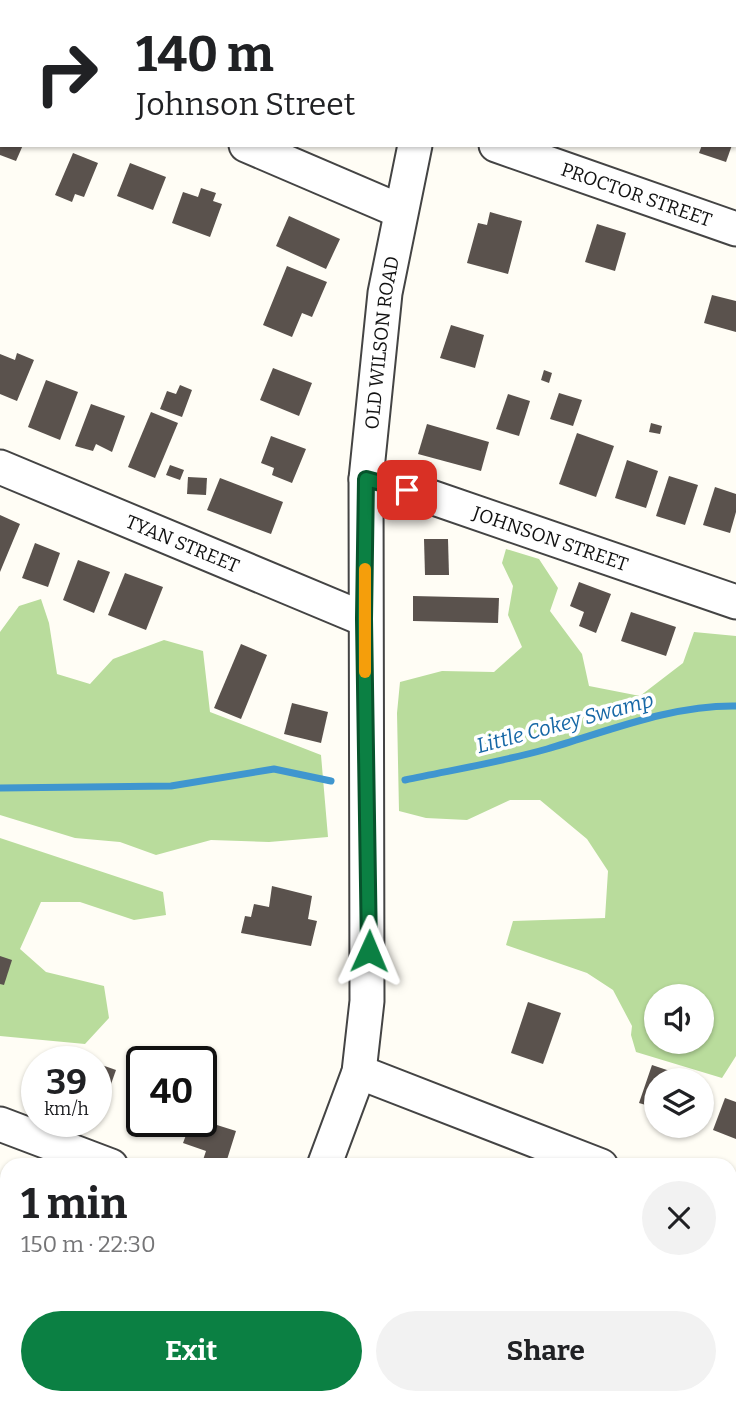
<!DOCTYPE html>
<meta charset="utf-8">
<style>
:root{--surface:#fff;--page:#f2f2f2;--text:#202124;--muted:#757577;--accent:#0b8043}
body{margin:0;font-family:Bitter,serif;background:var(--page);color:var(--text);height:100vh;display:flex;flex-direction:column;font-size:26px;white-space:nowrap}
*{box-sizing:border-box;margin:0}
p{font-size:23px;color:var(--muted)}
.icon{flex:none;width:38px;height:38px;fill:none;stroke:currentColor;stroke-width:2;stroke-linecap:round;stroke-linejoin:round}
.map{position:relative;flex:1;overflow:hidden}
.details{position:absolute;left:0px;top:1158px;width:737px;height:247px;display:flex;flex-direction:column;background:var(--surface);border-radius:21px 21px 0 0;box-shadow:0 2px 5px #0004}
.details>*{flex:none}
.top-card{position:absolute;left:0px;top:0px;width:737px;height:147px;box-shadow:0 2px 5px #0004;background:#fff;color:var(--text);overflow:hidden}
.tools{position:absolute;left:644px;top:984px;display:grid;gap:14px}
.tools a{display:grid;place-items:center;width:70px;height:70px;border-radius:50%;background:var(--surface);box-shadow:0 2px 5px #0004;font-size:35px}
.speed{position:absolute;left:21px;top:1046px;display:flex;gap:14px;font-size:35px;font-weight:700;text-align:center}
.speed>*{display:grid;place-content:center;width:91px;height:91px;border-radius:50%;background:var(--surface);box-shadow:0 2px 5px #0004;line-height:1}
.speed small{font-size:18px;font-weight:400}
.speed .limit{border:4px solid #111;border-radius:10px;background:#fff;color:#111}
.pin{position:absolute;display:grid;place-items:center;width:60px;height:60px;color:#fff;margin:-30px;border-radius:14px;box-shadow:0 4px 10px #0006}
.me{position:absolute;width:77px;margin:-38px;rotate:1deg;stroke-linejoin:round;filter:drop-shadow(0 0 5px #0008)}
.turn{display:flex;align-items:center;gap:24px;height:147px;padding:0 21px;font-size:32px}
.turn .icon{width:91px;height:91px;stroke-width:2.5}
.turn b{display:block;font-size:49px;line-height:60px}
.round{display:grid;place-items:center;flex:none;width:74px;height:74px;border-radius:37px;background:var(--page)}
.headline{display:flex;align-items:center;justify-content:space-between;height:119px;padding:0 21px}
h1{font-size:42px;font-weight:700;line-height:52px}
.cta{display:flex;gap:14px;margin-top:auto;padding:14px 21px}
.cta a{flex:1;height:80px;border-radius:42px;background:var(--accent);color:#fff;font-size:28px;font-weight:700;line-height:80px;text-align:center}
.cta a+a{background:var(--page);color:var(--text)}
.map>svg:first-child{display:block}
.forest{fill:#b9dc9c;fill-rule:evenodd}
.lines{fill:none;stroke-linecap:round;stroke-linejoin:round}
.stream{stroke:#3f96cf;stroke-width:7}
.building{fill:#5a524d}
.minor-casing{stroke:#444;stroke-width:37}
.minor{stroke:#fff;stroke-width:33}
.route-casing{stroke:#07532c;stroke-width:18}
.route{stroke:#0b8043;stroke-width:12}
.slow{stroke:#f59e0b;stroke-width:12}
.labels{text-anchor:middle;stroke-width:7;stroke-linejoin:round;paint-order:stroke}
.street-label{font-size:19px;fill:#111;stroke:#fff}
.water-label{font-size:21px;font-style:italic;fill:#1768a6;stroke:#fff}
</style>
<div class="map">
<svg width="736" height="1405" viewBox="0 0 736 1405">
<rect width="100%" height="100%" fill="#fffdf5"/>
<g class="forest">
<path d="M506 549 539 559 558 588 550 611 582 654 589 686 640 696 683 663 694 632 736 636V1056L722 1078 636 1052 631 1035 632 1026 613 990 587 973 506 945 513 921 605 918 608 871 587 839 540 800H510L467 820 426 818 399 811 397 713 400 682 442 671 494 672 522 647 508 615 513 586 502 563ZM656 996H702V1041H656Z"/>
<path d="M41 599 49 623 57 674 90 684 113 659 164 640 203 651 210 712 321 755 328 837 269 842 211 840 156 855 120 842 75 838 0 815V632L19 606Z"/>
<path d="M0 838 163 892 166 915 134 920 80 902H41L20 949 46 972 104 986 109 1018 85 1044 0 1036Z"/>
</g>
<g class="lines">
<g class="stream">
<path d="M405 780C452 770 501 762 547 749 609 731 671 705 736 706"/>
<path d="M0 788 171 786 274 769 331 781"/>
</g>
</g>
<g class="building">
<path d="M0 145H23L16 161 0 155Z"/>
<path d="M702 145H732L726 162 699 153Z"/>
<path d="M73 153 98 163 84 197 75 194 72 202 55 195Z"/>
<path d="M130 163 166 177 153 210 117 196Z"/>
<path d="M201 188 216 193 213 201 222 204 210 237 172 223 183 192 198 197Z"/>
<path d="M490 212 522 221 508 274 467 263 478 223 487 225Z"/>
<path d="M289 216 340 239 326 269 276 246Z"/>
<path d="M597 224 626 233 615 271 585 262Z"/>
<path d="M287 266 327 282 312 317 302 313 292 337 263 325Z"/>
<path d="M712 295 736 301V332L704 323Z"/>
<path d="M451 325 484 335 475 368 440 358Z"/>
<path d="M17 353 34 360 17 401 0 394V354L15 360Z"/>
<path d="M273 368 312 383 299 416 260 400Z"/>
<path d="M544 370 552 373 549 383 541 380Z"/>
<path d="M46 380 78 392 60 440 28 427Z"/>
<path d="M180 385 192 390 182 417 160 409 167 391 176 394Z"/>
<path d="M559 393 582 400 573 426 550 419Z"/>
<path d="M508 394 530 401 519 436 496 429Z"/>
<path d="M91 404 125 416 112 452 96 444 93 451 75 446Z"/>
<path d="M151 412 178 423 155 478 128 467Z"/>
<path d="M651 423 662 426 660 434 649 432Z"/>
<path d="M427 424 489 442 481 471 418 454Z"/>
<path d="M577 433 614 446 596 497 559 484Z"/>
<path d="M271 436 306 449 292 483 272 475 274 468 261 463Z"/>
<path d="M627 460 658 471 646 508 615 498Z"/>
<path d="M170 465 184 470 180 480 166 475Z"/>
<path d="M669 476 698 485 685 525 656 516Z"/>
<path d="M188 477 207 478 206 495 187 494Z"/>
<path d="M220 478 283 502 271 534 207 510Z"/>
<path d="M715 487 736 494V512L730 533 703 525Z"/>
<path d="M0 515 20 524 0 572Z"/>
<path d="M424 539H448L449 575H425Z"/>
<path d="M35 543 60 553 48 587 22 578Z"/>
<path d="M78 560 110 572 94 613 63 600Z"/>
<path d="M125 573 163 587 146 630 108 615Z"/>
<path d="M579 582 611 594 596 633 579 626 584 612 570 606Z"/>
<path d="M413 596 499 598 498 623 413 621Z"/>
<path d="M631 612 676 627 666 656 621 641Z"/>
<path d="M241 644 267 655 241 719 214 708Z"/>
<path d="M292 703 328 712 321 743 284 734Z"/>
<path d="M272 886 312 896 308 919 317 921 311 946 241 933 245 916 251 917 254 904 269 907Z"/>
<path d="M0 956 12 960 4 985 0 984Z"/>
<path d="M528 1002 561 1013 543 1064 511 1053Z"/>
<path d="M96 1063 116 1070 99 1118 96 1117Z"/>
<path d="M652 1065 694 1079V1080H656V1108L639 1103Z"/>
<path d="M725 1098 736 1102V1139L713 1130Z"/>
<path d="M201 1120 236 1131 225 1166H201L206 1151 183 1143 191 1122Z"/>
<path d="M39 1398H87L106 1404 47 1405 38 1402Z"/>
<path d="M335 1398 354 1405H302L284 1399Z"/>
<path d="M633 1398H656L668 1401 667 1405H631Z"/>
</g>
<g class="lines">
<defs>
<g id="minor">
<path d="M453 2 454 0"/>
<path d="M0 41 2 42"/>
<path d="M246 145 400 211"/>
<path id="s1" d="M496 145 736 229"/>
<path id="s2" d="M0 467 364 619"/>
<path id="s3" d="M366 479 428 496 736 602"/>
<path d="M359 1072 601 1166"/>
<path d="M0 1124 111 1166"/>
<path id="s4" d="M324 1166 359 1072 367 1001 366 479 385 293 415 145"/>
<path d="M730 1224 736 1230"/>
<path d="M228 1405 231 1398"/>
</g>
</defs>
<use href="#minor" class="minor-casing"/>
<use href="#minor" class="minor"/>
</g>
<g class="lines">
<defs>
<path id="route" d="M369 951 364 619 366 479 407 490"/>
</defs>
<use href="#route" class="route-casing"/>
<use href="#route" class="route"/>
<path class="slow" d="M365 569V672"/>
</g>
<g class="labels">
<g class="street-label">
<text dy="7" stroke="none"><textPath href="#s1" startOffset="149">PROCTOR STREET</textPath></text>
<text dy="7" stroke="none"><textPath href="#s4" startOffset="831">OLD WILSON ROAD</textPath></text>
<text dy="7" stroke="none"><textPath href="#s3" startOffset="194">JOHNSON STREET</textPath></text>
<text dy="7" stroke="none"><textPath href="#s2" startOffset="198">TYAN STREET</textPath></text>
</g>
<g class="water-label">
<text transform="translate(565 723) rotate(-15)" y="7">Little Cokey Swamp</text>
</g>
</g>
</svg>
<div class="tools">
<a><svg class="icon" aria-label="sound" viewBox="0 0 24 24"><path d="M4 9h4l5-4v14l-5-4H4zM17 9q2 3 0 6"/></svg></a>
<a><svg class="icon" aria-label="layers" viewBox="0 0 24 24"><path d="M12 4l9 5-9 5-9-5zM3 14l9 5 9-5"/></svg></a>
</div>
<div class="speed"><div>39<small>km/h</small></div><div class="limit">40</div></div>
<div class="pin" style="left:407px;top:490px;background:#d93025"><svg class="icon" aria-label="arrive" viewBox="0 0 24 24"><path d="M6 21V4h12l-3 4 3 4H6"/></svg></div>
<svg class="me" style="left:369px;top:951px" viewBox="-20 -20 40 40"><path d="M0-17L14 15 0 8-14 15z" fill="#0b8043" stroke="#fff" stroke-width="4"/></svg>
<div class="top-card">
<div class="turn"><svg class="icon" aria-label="right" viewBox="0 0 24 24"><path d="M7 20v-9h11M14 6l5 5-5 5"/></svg><div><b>140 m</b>Johnson Street</div></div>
</div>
<section class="details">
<div class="headline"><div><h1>1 min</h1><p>150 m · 22:30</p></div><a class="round"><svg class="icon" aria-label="close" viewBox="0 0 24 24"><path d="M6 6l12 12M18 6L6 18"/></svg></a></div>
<div class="cta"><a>Exit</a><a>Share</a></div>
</section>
</div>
